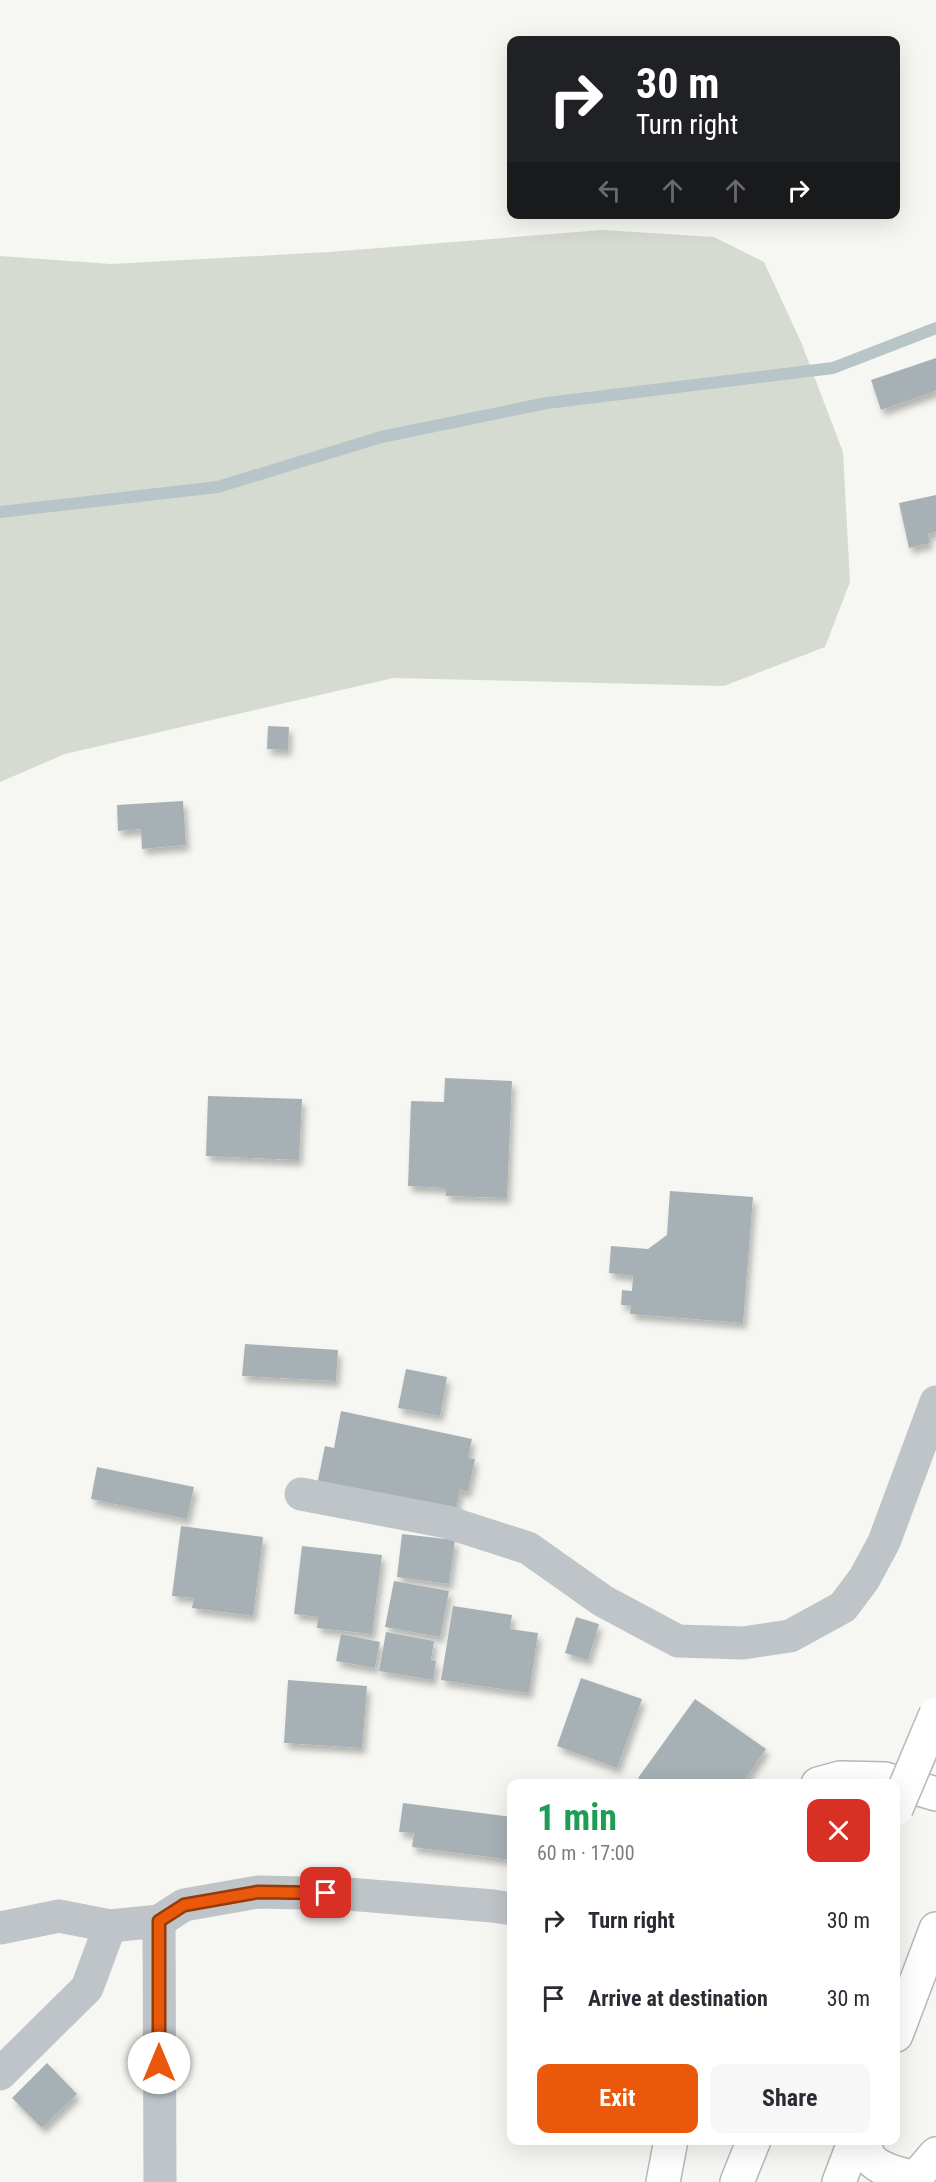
<!DOCTYPE html>
<meta charset="utf-8">
<style>
:root{--surface:#fff;--page:#f7f7f7;--text:#2b2b33;--muted:#7c7c81;--accent:#ea580c}
body{margin:0;font-family:"Roboto Condensed",sans-serif;background:var(--page);color:var(--text);height:100vh;display:flex;flex-direction:column;font-size:22px;white-space:nowrap}
*{box-sizing:border-box;margin:0}
p{font-size:20px;color:var(--muted)}
.icon{flex:none;width:33px;height:33px;fill:none;stroke:currentColor;stroke-width:2;stroke-linecap:round;stroke-linejoin:round}
.map{position:relative;flex:1;overflow:hidden}
.panel{position:absolute;left:507px;top:1779px;width:393px;height:366px;display:flex;flex-direction:column;background:var(--surface);border-radius:12px;box-shadow:0 6px 24px #0002}
.panel>*{flex:none}
.hud{position:absolute;left:507px;top:36px;width:393px;height:183px;border-radius:12px;box-shadow:0 6px 24px #0002;background:#202124;color:#fff;overflow:hidden}
.pin{position:absolute;display:grid;place-items:center;width:51px;height:51px;color:#fff;margin:-26px;border-radius:12px;box-shadow:0 3px 9px #0006}
.me{position:absolute;width:66px;margin:-33px;rotate:0deg;stroke-linejoin:round;filter:drop-shadow(0 0 4px #0008)}
.turn{display:flex;align-items:center;gap:21px;height:126px;padding:0 30px;font-size:27px}
.turn .icon{width:78px;height:78px;stroke-width:2.5}
.turn b{display:block;font-size:42px;line-height:51px}
.lanes{display:flex;align-items:center;height:57px;padding:0 30px;background:#0003;justify-content:center;gap:30px;direction:ltr}
.lanes .off{opacity:.35}
.round{display:grid;place-items:center;flex:none;width:63px;height:63px;border-radius:12px;background:var(--page)}
.headline{display:flex;align-items:center;justify-content:space-between;height:102px;padding:0 30px}
h1{font-size:36px;font-weight:700;line-height:45px;color:#1e9e55}
.primary-button{display:flex;gap:12px;margin-top:auto;padding:12px 30px}
.primary-button a{flex:1;height:69px;border-radius:12px;background:var(--accent);color:#fff;font-size:24px;font-weight:700;line-height:69px;text-align:center}
.primary-button a+a{background:var(--page);color:var(--text)}
ul{padding:0;list-style:none}
li{display:flex;align-items:center;gap:18px;height:78px;padding:0 30px}
li div{flex:1}
li b{display:block;font-size:22px}
li em{font-style:normal}
.map>svg:first-child{display:block}
.green{fill:#d6dbd1}
.lines{fill:none;stroke-linecap:round;stroke-linejoin:round}
.stream{stroke:#b7c5c8;stroke-width:12}
.building{fill:#a7b1b5;filter:url(#shadow)}
.highway-casing{stroke:#b4b8bb;stroke-width:36}
.minor{stroke:#bec4c7;stroke-width:33}
.highway{stroke:#fff;stroke-width:33}
.highway-bridge-casing{stroke:#b4b8bb;stroke-width:36;stroke-linecap:butt}
.highway-bridge{stroke:#fff;stroke-width:33}
.route-casing{stroke:#983908;stroke-width:15}
.route{stroke:#ea580c;stroke-width:10}
</style>
<div class="map">
<svg width="936" height="2182" viewBox="0 0 936 2182">
<defs>
<filter id="shadow"><feDropShadow dx="3.5" dy="6" stdDeviation="3" flood-color="#0004"/></filter>
</defs>
<rect width="100%" height="100%" fill="#f6f6f2"/>
<path class="green" d="M602 230 714 237 764 262 801 342 843 452 850 582 825 647 724 686 393 678 65 754 0 782V256L111 264 329 252Z"/>
<g class="lines">
<path class="stream" d="M0 512 218 487 381 437 547 403 833 368 936 328"/>
</g>
<g class="building">
<path d="M936 358V391L881 410 871 380Z"/>
<path d="M936 495V532L928 534 930 543 909 548 899 503Z"/>
<path d="M268 726 289 727 288 750 267 749Z"/>
<path d="M183 801 186 845 142 849 141 829 118 831 117 805Z"/>
<path d="M445 1078 512 1081 507 1198 446 1196V1188L408 1186 411 1101 444 1102Z"/>
<path d="M208 1096 302 1099 299 1160 206 1156Z"/>
<path d="M670 1191 753 1197 743 1323 630 1314 631 1305H621L622 1290 632 1291 633 1276 609 1273 611 1246 648 1249 667 1235Z"/>
<path d="M245 1344 338 1350 336 1381 242 1376Z"/>
<path d="M406 1369 447 1377 440 1416 398 1408Z"/>
<path d="M341 1411 472 1439 468 1458 475 1459 468 1492 460 1490 455 1514 317 1485 325 1446 334 1448Z"/>
<path d="M97 1467 194 1487 187 1519 91 1499Z"/>
<path d="M181 1526 263 1537 253 1616 192 1608 194 1598 172 1596Z"/>
<path d="M402 1534 455 1540 449 1584 397 1577Z"/>
<path d="M302 1546 382 1555 372 1634 317 1628 318 1617 294 1614Z"/>
<path d="M394 1581 449 1591 440 1637 385 1627Z"/>
<path d="M453 1606 512 1615 510 1629 538 1633 529 1693 441 1680Z"/>
<path d="M576 1617 599 1624 588 1660 565 1653Z"/>
<path d="M386 1632 434 1641 431 1660 436 1661 433 1680 379 1671Z"/>
<path d="M341 1634 380 1642 375 1668 336 1661Z"/>
<path d="M581 1678 642 1699 617 1768 557 1746Z"/>
<path d="M288 1680 367 1686 362 1748 284 1743Z"/>
<path d="M695 1699 766 1749 742 1784H646L638 1778Z"/>
<path d="M403 1803 512 1817V1860L412 1847 414 1833 399 1832Z"/>
<path d="M47 2063 77 2094 42 2128 12 2098Z"/>
</g>
<g class="lines">
<defs>
<g id="highway">
<path d="M818 1784 840 1778 885 1779 936 1794"/>
<path d="M896 2035 936 1929"/>
<path d="M864 2140C865 2145 866 2151 868 2155 876 2170 900 2174 915 2178"/>
<path d="M663 2182 671 2140"/>
<path d="M737 2182 754 2140"/>
<path d="M839 2182 855 2140"/>
<path d="M912 2182 936 2154"/>
</g>
</defs>
<use href="#highway" class="highway-casing"/>
<g class="minor">
<path d="M301 1494 447 1522 528 1548 603 1601 678 1641 743 1643 790 1636 843 1607 864 1579 884 1542 936 1402"/>
<path d="M159 1921 160 2182"/>
<path d="M0 1928 59 1916 110 1926 159 1921 184 1905 258 1892 348 1894 493 1906 512 1909"/>
<path d="M0 2074 87 1988 110 1926"/>
</g>
<use href="#highway" class="highway"/>
<defs>
<path id="highway-bridge" d="M896 1809 936 1714"/>
</defs>
<use href="#highway-bridge" class="highway-bridge-casing"/>
<use href="#highway-bridge" class="highway-bridge"/>
</g>
<g class="lines">
<defs>
<path id="route" d="M159 2063V1921L184 1905 258 1892 326 1893"/>
</defs>
<use href="#route" class="route-casing"/>
<use href="#route" class="route"/>
</g>
</svg>
<div class="pin" style="left:326px;top:1893px;background:#d93025"><svg class="icon" aria-label="arrive" viewBox="0 0 24 24"><path d="M6 21V4h12l-3 4 3 4H6"/></svg></div>
<svg class="me" style="left:159px;top:2063px" viewBox="-20 -20 40 40"><circle r="19" fill="#fff"/><path d="M0-13L10 11 0 6-10 11z" fill="#ea580c"/></svg>
<div class="hud">
<div class="turn"><svg class="icon" aria-label="right" viewBox="0 0 24 24"><path d="M7 20v-9h11M14 6l5 5-5 5"/></svg><div><b>30 m</b>Turn right</div></div>
<div class="lanes"><svg class="icon off" aria-label="left" viewBox="0 0 24 24"><path d="M17 20v-9H6M10 6l-5 5 5 5"/></svg><svg class="icon off" aria-label="ahead" viewBox="0 0 24 24"><path d="M12 20V5M6 11l6-6 6 6"/></svg><svg class="icon off" aria-label="ahead" viewBox="0 0 24 24"><path d="M12 20V5M6 11l6-6 6 6"/></svg><svg class="icon" aria-label="right" viewBox="0 0 24 24"><path d="M7 20v-9h11M14 6l5 5-5 5"/></svg></div>
</div>
<section class="panel">
<div class="headline"><div><h1>1 min</h1><p>60 m · 17:00</p></div><a class="round" style="background:#d93025;color:#fff"><svg class="icon" aria-label="close" viewBox="0 0 24 24"><path d="M6 6l12 12M18 6L6 18"/></svg></a></div>
<ul>
<li><svg class="icon" aria-label="right" viewBox="0 0 24 24"><path d="M7 20v-9h11M14 6l5 5-5 5"/></svg><div><b>Turn right</b></div><em>30 m</em></li>
<li><svg class="icon" aria-label="arrive" viewBox="0 0 24 24"><path d="M6 21V4h12l-3 4 3 4H6"/></svg><div><b>Arrive at destination</b></div><em>30 m</em></li>
</ul>
<div class="primary-button"><a>Exit</a><a>Share</a></div>
</section>
</div>
